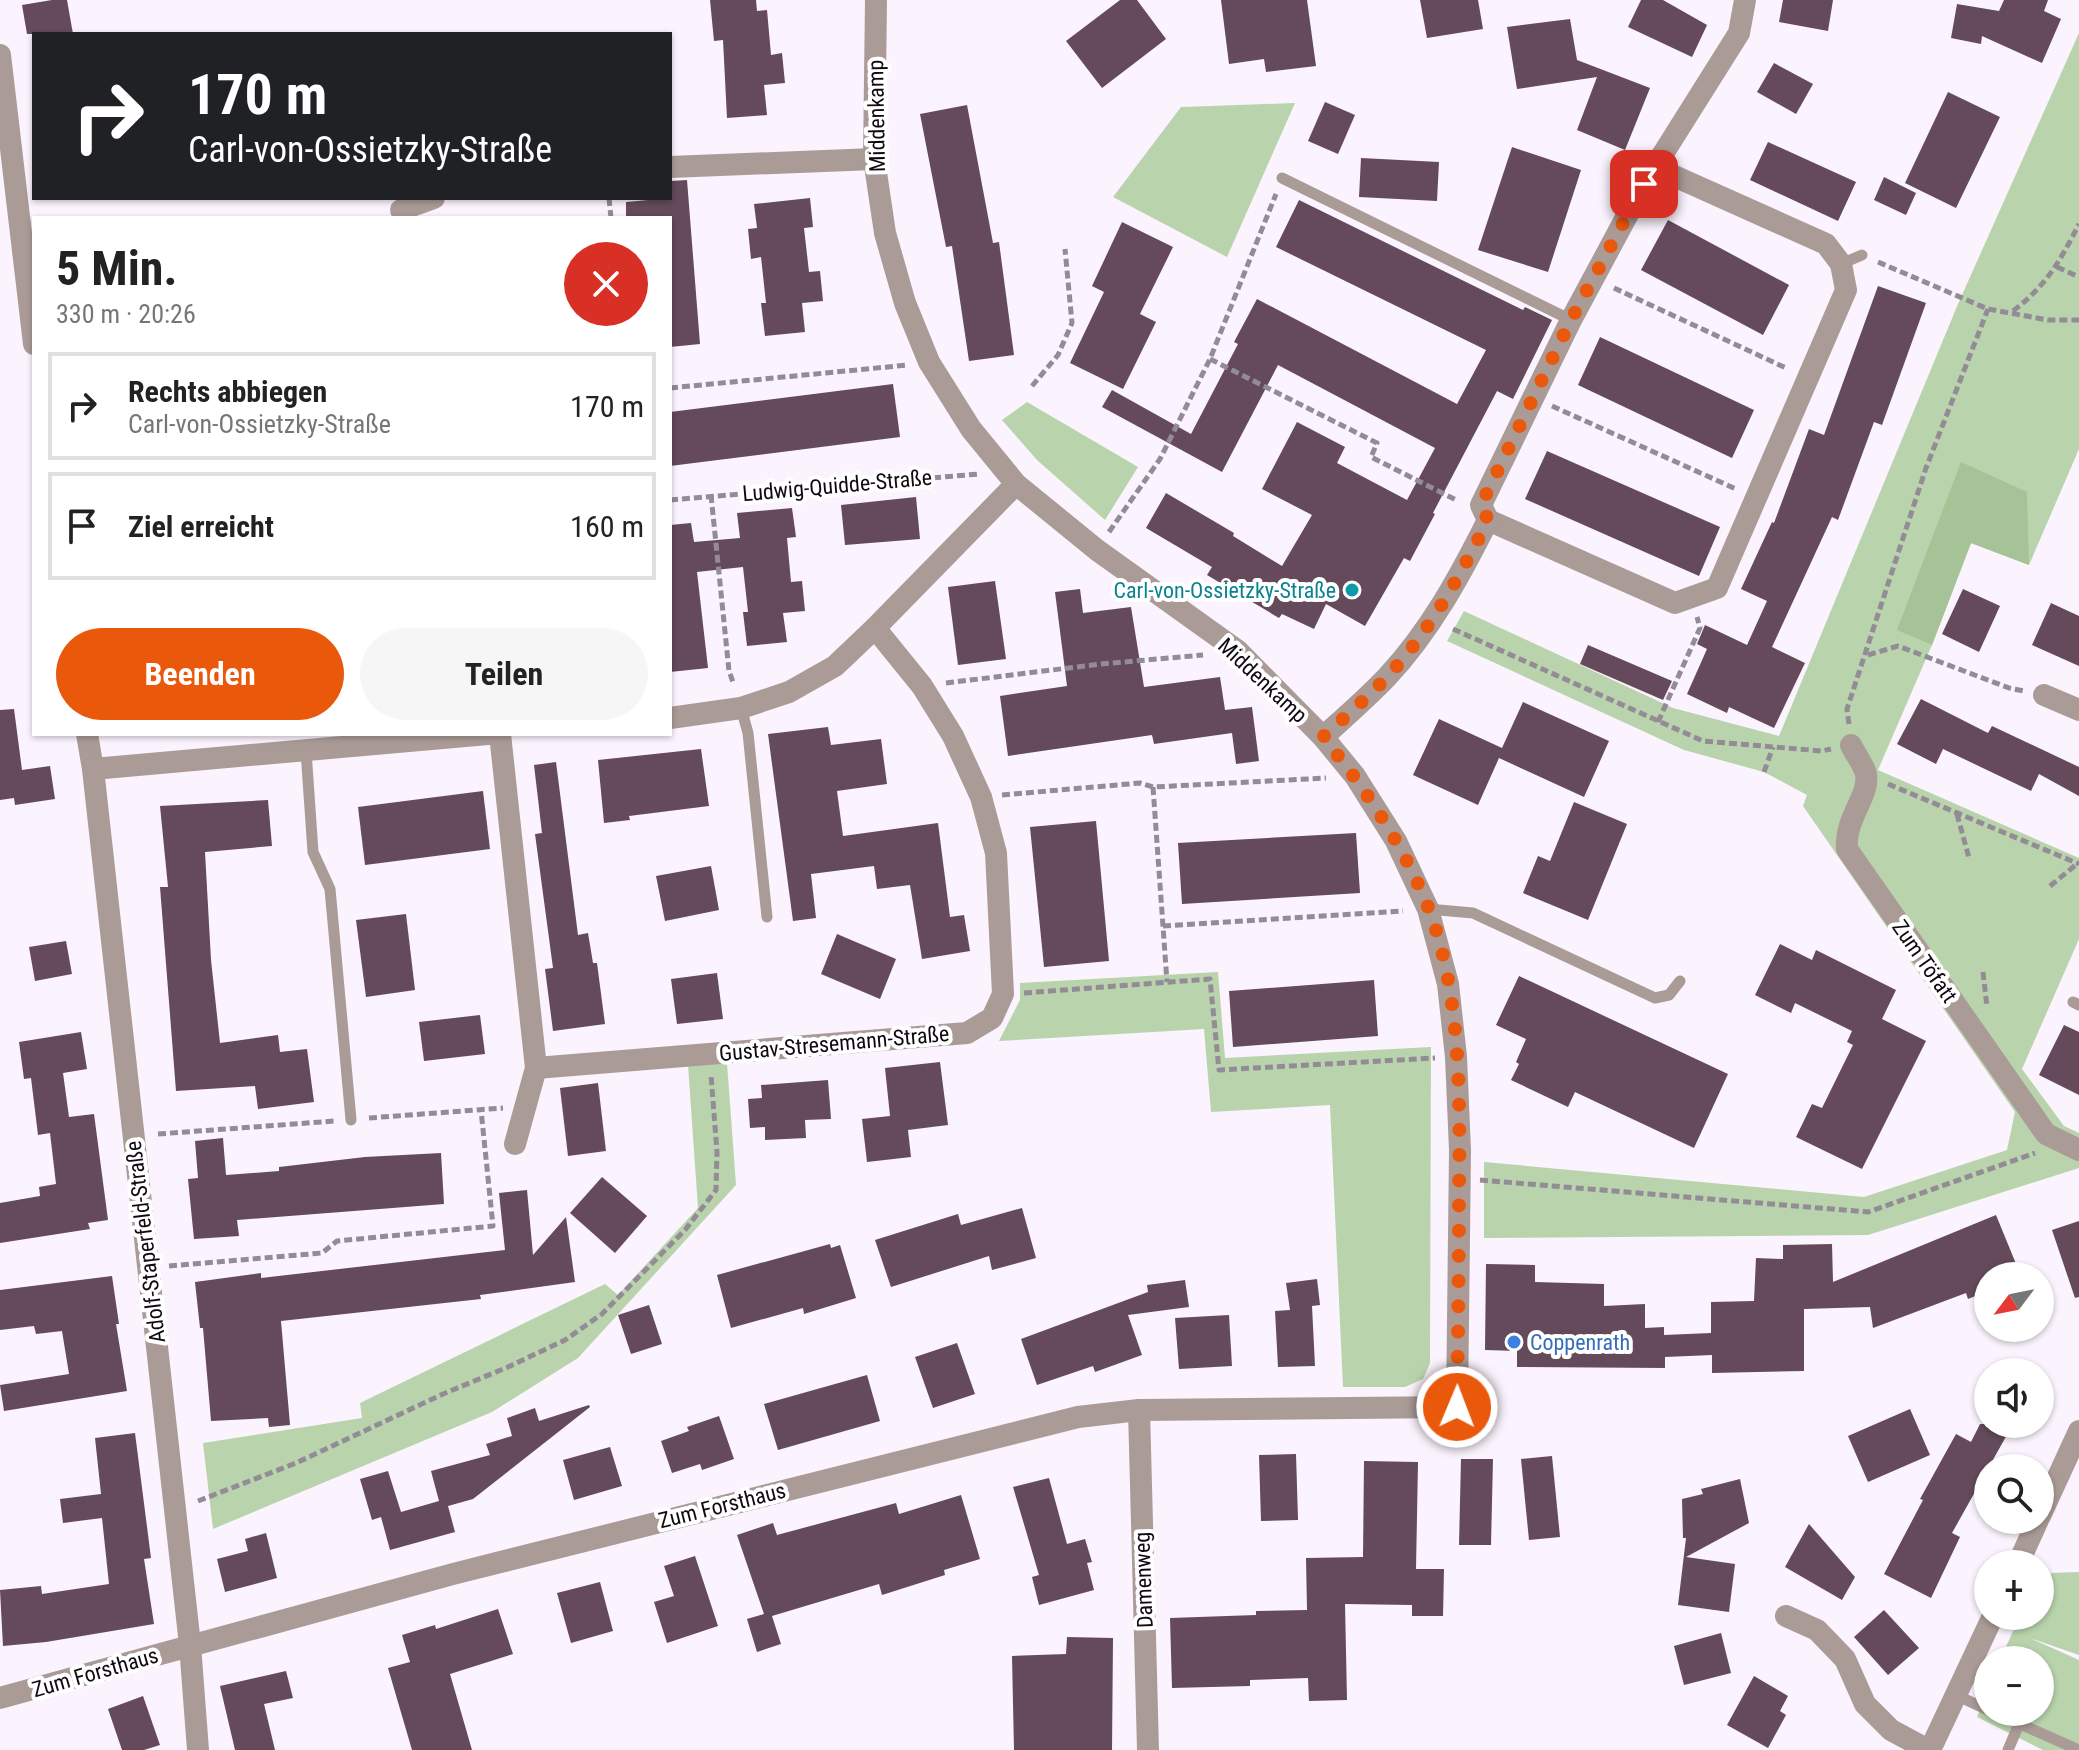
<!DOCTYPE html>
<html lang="de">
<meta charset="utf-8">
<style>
:root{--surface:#fff;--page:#f6f6f6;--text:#222;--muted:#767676;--line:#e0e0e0;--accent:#ea580c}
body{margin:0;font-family:"Roboto Condensed",sans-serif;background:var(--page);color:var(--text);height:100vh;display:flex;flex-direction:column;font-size:30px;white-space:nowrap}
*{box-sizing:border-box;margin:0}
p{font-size:26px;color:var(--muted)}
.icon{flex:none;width:44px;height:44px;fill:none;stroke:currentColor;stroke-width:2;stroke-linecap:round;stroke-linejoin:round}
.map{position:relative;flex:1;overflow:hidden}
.panel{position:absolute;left:32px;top:216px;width:640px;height:520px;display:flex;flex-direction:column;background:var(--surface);border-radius:0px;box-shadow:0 2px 6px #0004}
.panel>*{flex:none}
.top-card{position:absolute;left:32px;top:32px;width:640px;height:168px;border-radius:0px;box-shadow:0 2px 6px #0004;background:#202124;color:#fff;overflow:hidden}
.needle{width:52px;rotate:238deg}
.fabs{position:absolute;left:1974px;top:1262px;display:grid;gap:16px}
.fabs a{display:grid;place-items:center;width:80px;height:80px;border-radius:50%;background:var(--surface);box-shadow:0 2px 6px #0004;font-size:40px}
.pin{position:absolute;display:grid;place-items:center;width:68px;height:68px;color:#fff;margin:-34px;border-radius:16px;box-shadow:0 4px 12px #0006}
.me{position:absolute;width:88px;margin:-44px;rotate:1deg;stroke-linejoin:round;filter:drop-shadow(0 0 6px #0008)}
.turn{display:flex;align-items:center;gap:28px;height:168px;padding:0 24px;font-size:36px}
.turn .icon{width:104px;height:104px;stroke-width:2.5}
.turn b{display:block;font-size:56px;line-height:68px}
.round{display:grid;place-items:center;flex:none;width:84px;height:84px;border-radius:42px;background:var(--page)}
.summary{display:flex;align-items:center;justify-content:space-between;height:136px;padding:0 24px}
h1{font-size:48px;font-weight:700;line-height:60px}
.action{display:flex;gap:16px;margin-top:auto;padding:16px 24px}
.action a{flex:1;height:92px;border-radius:48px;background:var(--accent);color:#fff;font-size:32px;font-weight:700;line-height:92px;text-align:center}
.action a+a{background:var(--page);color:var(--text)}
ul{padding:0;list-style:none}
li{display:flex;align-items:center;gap:24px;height:108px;margin:0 16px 12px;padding:0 8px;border:4px solid var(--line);border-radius:0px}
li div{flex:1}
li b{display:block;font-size:30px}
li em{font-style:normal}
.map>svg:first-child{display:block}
.green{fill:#b9d4ac}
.forest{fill:#a5c396}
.building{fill:#644a5a}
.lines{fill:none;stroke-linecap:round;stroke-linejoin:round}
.path{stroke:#938b95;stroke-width:5;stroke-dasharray:8 4;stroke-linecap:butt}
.lane{stroke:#aa9b97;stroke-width:11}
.street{stroke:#aa9b97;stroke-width:22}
.route{stroke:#ea580c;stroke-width:14;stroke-dasharray:0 25.2}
.culture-dot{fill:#0f9aa8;stroke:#fff;stroke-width:3}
.shop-dot{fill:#3f7fe0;stroke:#fff;stroke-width:3}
.labels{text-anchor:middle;stroke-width:8;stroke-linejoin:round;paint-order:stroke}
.street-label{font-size:22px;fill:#100912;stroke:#fff}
.culture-label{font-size:22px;fill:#0d838f;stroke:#fff;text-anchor:end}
.shop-label{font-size:22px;fill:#366cbe;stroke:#fff;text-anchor:start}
</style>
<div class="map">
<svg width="2079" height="1750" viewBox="0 0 2079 1750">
<rect width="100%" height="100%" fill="#fbf3fd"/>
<g class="green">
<path d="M2079 33V449L2029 565 1971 543 1932 645 1878 770 2079 858V939L2022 1069 2064 1126 2079 1133V1168L1868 1235 1484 1238V1162L1864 1197 2007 1150 2015 1112 1803 806 1807 795 1764 772 1684 750 1447 641 1464 611 1673 708 1779 736 1958 304Z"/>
<path d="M1295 103 1227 257 1113 197 1181 107Z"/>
<path d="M1027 402 1138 467 1105 520 1037 460 1002 420Z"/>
<path d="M1218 972 1225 1058 1431 1047 1430 1363 1423 1379 1405 1387H1343L1330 1105 1211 1112 1204 1029 999 1041 1020 1000V983Z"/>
<path d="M727 1063 736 1185 578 1358 492 1412 213 1529 203 1443 362 1418 360 1403 605 1284 618 1295 698 1208 688 1065Z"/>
<path d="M2079 1572V1655L2030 1638 2079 1660V1750H2043L1977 1717 1988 1690V1712H2040V1660H2000L2020 1616H2040V1583L2051 1573Z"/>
</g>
<path class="forest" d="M1961 462 2027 492 2029 565 1971 543 1932 645 1897 630Z"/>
<g class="building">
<path d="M52 0H67L73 34H27L22 5Z"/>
<path d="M710 0H756L757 11 767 10 771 55 782 53 785 83 764 85 767 115 727 118 723 40 714 41Z"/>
<path d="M1120 0H1137L1166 39 1102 88 1066 41Z"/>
<path d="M1221 0H1307L1316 66 1266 72 1264 59 1229 64Z"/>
<path d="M1420 0H1478L1483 29 1427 38Z"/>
<path d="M1641 0H1663L1707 25 1692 57 1628 27Z"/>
<path d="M1783 0H1833L1828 31 1779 22Z"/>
<path d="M2004 0H2048L2044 11 2061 19 2042 63 1982 36 1981 44 1951 38 1957 4 1999 11Z"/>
<path d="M1570 19 1577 60 1650 88 1625 150 1577 130 1597 77 1517 89 1507 27Z"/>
<path d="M1774 63 1813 84 1796 114 1757 92Z"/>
<path d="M1948 92 2000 117 1956 208 1905 183Z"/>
<path d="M1325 102 1355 115 1338 154 1308 141Z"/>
<path d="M967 105 993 243 999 242 1014 355 969 361 952 246 946 247 920 114Z"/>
<path d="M1768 142 1856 182 1838 221 1750 180Z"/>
<path d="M1512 147 1581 170 1548 272 1478 250Z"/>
<path d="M1361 158 1439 162 1437 201 1359 197Z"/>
<path d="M1884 177 1916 193 1906 215 1874 200Z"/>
<path d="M687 180 700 344 670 347V218H626V202L670 198V181Z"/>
<path d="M810 198 813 227 804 228 809 272 820 271 823 301 802 303 805 332 765 336 761 303H766L761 257 751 259 748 229 757 228 754 204Z"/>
<path d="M1299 200 1523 310 1525 307 1552 320 1513 399 1497 391 1433 513 1435 514 1410 561 1404 558 1365 626 1326 604 1314 629 1282 614 1279 618 1207 575 1212 567 1146 528 1166 493 1234 533 1233 536 1282 566 1312 515 1262 489 1297 422 1345 447 1337 463 1407 500 1435 448 1278 365 1222 472 1102 407 1112 390 1191 434 1238 344 1234 342 1257 299 1457 404 1486 350 1276 247Z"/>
<path d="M1668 220 1789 285 1763 335 1641 270Z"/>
<path d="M1122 222 1173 247 1140 314 1156 322 1123 389 1070 363 1104 292 1092 286Z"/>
<path d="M1878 286 1926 303 1882 425 1874 422 1838 520 1832 517 1772 647 1805 663 1774 728 1729 707 1727 713 1687 694 1707 649 1697 644 1705 625 1747 645 1767 601 1741 589 1772 522 1774 523 1809 429 1824 435Z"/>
<path d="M1600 337 1754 410 1732 458 1578 385Z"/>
<path d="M893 384 900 437 670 466V412Z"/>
<path d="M1547 451 1720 527 1699 576 1525 499Z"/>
<path d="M916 497 920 539 845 545 841 505Z"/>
<path d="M792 508 796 537 787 538 791 582 802 581 805 611 783 613 787 642 747 646 743 612H748L743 567 697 572 708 668 670 672V525L691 523 694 542 740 538 737 513Z"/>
<path d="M995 581 1006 659 958 665 948 587Z"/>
<path d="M1080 589 1083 613 1131 607 1144 687 1220 677 1225 710 1252 707 1259 761 1236 764 1232 733 1154 744 1152 735 1008 756 1000 696 1067 686 1055 592Z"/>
<path d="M1963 589 2000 606 1979 652 1942 634Z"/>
<path d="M2051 603 2079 616V666L2032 645Z"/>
<path d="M1588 645 1672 681 1663 700 1580 664Z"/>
<path d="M1921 699 1988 733 1992 726 2079 767V796L2039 774 2031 791 1943 749 1936 764 1897 744Z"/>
<path d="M1523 702 1609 741 1584 797 1499 758 1478 805 1413 775 1439 719 1502 748Z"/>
<path d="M14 709 22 770 50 766 55 799 15 805 14 798 0 800V710Z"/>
<path d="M828 727 831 745 881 739 887 784 837 791 843 836 938 823 950 917 964 915 970 951 922 959 910 885 877 889 874 866 811 874 816 918 793 921 768 734Z"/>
<path d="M701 749 709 806 629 816 630 820 604 823 598 760Z"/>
<path d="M556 762 578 935 588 933 593 963H597L605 1024 553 1031 545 969 553 968 535 834 542 833 534 765Z"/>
<path d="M483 791 490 849 365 865 358 807Z"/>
<path d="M268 800 272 846 205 852 211 960 220 1043 278 1035 280 1052 307 1049 314 1102 258 1109 255 1086 176 1091 160 887H168L160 806Z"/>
<path d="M1574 802 1627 824 1588 920 1523 893 1538 856 1550 861Z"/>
<path d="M1096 821 1109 961 1044 967 1030 827Z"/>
<path d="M1356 833 1360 893 1182 904 1178 843Z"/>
<path d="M711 866 719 910 665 921 656 876Z"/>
<path d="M406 914 415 990 366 997 356 920Z"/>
<path d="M837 934 896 959 880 999 821 974Z"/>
<path d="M66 941 72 974 35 981 29 947Z"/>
<path d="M1780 944 1812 960 1816 950 1896 990 1882 1019 1926 1041 1862 1169 1796 1137 1812 1104 1822 1108 1853 1045 1847 1042 1852 1031 1795 1003 1791 1013 1755 995Z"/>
<path d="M717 973 723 1019 677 1024 671 979Z"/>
<path d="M1519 976 1728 1074 1694 1148 1575 1092 1568 1107 1511 1080 1519 1064 1516 1062 1526 1039 1496 1025Z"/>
<path d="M1374 980 1378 1036 1233 1047 1229 991Z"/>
<path d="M480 1015 485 1054 424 1061 419 1022Z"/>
<path d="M2064 1025 2079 1032V1095L2039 1075Z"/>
<path d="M81 1032 87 1069 63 1073 69 1117 94 1114 108 1220 88 1223 90 1229 0 1243V1203L40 1196 39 1187 56 1184 50 1133 38 1135 31 1078 24 1079 19 1042Z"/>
<path d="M940 1062 948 1125 908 1130 911 1157 867 1162 862 1119 890 1116 885 1068Z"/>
<path d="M828 1080 831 1119 805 1120 806 1138 765 1140V1127L750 1128 748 1099 762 1098 761 1085Z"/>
<path d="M598 1083 606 1151 568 1156 560 1088Z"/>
<path d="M223 1138 226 1175 279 1171V1167L365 1157 441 1153 444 1204 237 1220 239 1236 194 1239 188 1179 198 1178 195 1141Z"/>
<path d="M602 1177 647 1216 615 1253 570 1213Z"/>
<path d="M527 1190 533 1255 566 1217 575 1282 480 1295 481 1299 281 1321 290 1425 269 1427 268 1418 211 1421 203 1328H200L195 1282 261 1273V1278L505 1250 499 1193Z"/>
<path d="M1022 1208 1036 1258 992 1270 989 1256 891 1287 875 1240 958 1214 961 1225Z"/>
<path d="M1996 1215 2021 1276H1988V1291L1968 1299 1966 1293 1873 1328 1870 1307 1804 1309V1371L1712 1373V1355L1665 1357V1368L1517 1367V1351L1485 1350 1486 1264 1535 1265V1282L1604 1284V1306L1645 1304V1328L1664 1327V1335L1711 1333V1302L1754 1301 1756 1258 1783 1259V1245L1832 1244 1833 1282Z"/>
<path d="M2079 1221V1297L2075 1298 2052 1230Z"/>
<path d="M830 1244 831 1248 840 1245 856 1298 804 1314 803 1308 731 1328 717 1275Z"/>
<path d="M112 1276 119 1324H116L127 1391 4 1411 0 1385 69 1374 62 1331 36 1334 34 1326 0 1330V1290Z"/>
<path d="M1317 1279 1320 1305 1312 1306 1315 1366 1278 1367 1275 1311 1290 1310 1286 1283Z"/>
<path d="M1185 1280 1189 1307 1128 1315 1142 1355 1095 1372 1093 1366 1037 1385 1021 1339 1148 1292 1147 1285Z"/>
<path d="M649 1305 662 1344 631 1354 618 1315Z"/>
<path d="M1229 1315 1232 1366 1179 1369 1175 1318Z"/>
<path d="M957 1343 975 1394 933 1408 915 1357Z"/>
<path d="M867 1375 880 1421 778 1450 764 1404Z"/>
<path d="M589 1405 590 1407 473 1499 448 1506 455 1532 390 1550 381 1517 372 1520 360 1479 388 1471 401 1512 439 1501 431 1471 490 1455 486 1444 512 1436 507 1418 535 1408 539 1421Z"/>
<path d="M1910 1409 1930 1455 1868 1482 1848 1436Z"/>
<path d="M719 1416 734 1459 702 1470 700 1464 672 1473 661 1441 689 1431 687 1427Z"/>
<path d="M1980 1424H2013L1952 1533 1960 1537 1931 1598 1884 1574 1923 1500 1920 1499 1956 1434 1971 1442Z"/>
<path d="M135 1433 151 1558 144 1559 154 1624 46 1642 3 1646 0 1590 41 1586 42 1594 109 1584 102 1518 63 1523 60 1499 101 1494 95 1438Z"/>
<path d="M610 1447 622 1486 574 1500 563 1460Z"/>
<path d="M1296 1454 1298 1520 1261 1521 1259 1455Z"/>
<path d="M1552 1456 1560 1537 1529 1540 1521 1459Z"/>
<path d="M1461 1459H1493L1491 1545H1459Z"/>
<path d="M1364 1461 1418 1462 1416 1569H1444L1443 1616H1412V1605L1345 1604 1347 1700 1309 1701 1308 1678 1250 1680V1686L1172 1688 1170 1618 1256 1615V1611L1307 1610 1306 1558 1363 1557Z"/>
<path d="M1049 1478 1067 1544 1085 1539 1092 1562 1087 1563 1094 1590 1039 1605 1032 1577 1039 1575 1013 1487Z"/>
<path d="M1740 1479 1749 1523 1686 1557 1735 1564 1729 1612 1678 1605 1686 1538H1683L1682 1499 1703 1494 1701 1489Z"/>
<path d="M961 1495 980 1559 944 1570 945 1575 882 1595 879 1584 772 1616 781 1644 757 1652 747 1619 764 1614 737 1535 773 1523 777 1535 896 1503 899 1514Z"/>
<path d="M1809 1524 1855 1577 1842 1600 1785 1567Z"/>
<path d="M266 1533 277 1578 225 1592 217 1559 248 1551 245 1539Z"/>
<path d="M695 1556 718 1626 667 1643 654 1602 674 1596 664 1566Z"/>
<path d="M600 1582 613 1631 571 1643 557 1593Z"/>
<path d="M498 1609 513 1654 450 1674 472 1750H412L388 1668 410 1662 402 1635 435 1625 436 1629Z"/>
<path d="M1884 1610 1919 1648 1888 1675 1854 1637Z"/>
<path d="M1721 1633 1731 1673 1684 1685 1674 1646Z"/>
<path d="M1067 1637 1113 1638 1112 1750H1014L1012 1656 1066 1654Z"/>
<path d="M286 1671 293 1698 264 1704 275 1750H235L220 1686Z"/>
<path d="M1754 1676 1788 1696 1780 1711 1786 1715 1768 1748 1727 1725Z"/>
<path d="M143 1696 160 1745 144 1750H122L108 1709Z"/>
</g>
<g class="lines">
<g class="path">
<path d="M609 198 611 218"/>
<path d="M1878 262 1988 309 2048 320H2079"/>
<path d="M2057 267 2079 277"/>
<path d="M1614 288 1786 368"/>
<path d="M2013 311C2047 285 2060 261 2079 224"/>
<path d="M1210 359 1377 443 1371 457 1458 501"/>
<path d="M1032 386 1058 355 1072 323 1065 249"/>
<path d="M670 388 908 365"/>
<path d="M1552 406 1736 489"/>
<path d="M711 495 729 671 734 685"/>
<path d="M670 500 979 474"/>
<path d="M1109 532 1160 459 1210 359 1276 194"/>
<path d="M1453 629 1703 741 1822 751 1831 749"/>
<path d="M1868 655 1898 646 2009 688 2024 691"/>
<path d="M946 683 1101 664 1203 655"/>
<path d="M1658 722 1700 628 1697 617"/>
<path d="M1849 724 1847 709 1926 468 1988 309"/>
<path d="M1764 772 1773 747"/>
<path d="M1888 784 2079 864"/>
<path d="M1153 787 1167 982"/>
<path d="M1002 795 1140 783 1153 787 1326 778"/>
<path d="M1957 814 1969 858"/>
<path d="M2050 886 2077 864"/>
<path d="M1163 926 1403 911"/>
<path d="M1983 972 1987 1007"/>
<path d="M1024 993 1210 979 1219 1070 1435 1058"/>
<path d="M369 1118 503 1108"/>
<path d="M158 1134 335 1121"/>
<path d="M1480 1180 1868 1212 2035 1153"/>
<path d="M169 1266 322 1253 337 1241 493 1226 481 1110"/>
<path d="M198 1501 296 1463 443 1394 508 1367 565 1340 602 1314 685 1230 716 1190 717 1152 711 1075"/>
</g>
<g class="lane">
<path d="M1282 178 1571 320"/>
<path d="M1841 264 1862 255"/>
<path d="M741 708 748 733 767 917"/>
<path d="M306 751 313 852 330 889 351 1120"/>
<path d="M1428 909 1473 913 1655 998 1669 995 1680 981"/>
<path d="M2073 1002 2079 1005"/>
<path d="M1956 1695 1988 1710"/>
<path d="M1993 1712 2079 1750"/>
<path d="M2008 1750 2019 1724"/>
</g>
<g class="street">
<path d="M0 55 34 344"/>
<path d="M670 167 874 159"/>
<path d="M401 210 434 198"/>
<path d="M1488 520 1675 603 1717 588 1846 290 1841 264 1826 244 1654 167"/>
<path d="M2044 695 2079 710"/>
<path d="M670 718 741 708 789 692 835 666 875 628 1016 484"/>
<path d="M87 734 93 769 190 1645 198 1750"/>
<path d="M500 734 536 1068 515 1144"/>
<path d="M1323 737C1344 718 1367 698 1387 677 1430 631 1460 576 1488 520L1481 505 1571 320 1644 184 1739 33 1745 0"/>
<path d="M1851 745C1855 754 1864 765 1866 774 1870 796 1844 819 1847 849L2046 1134 2079 1150"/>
<path d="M93 769 488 734"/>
<path d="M536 1068 967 1033 992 1018 1003 994 996 853 981 797 953 736 922 686 875 628"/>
<path d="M1139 1410 1148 1750"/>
<path d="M2040 1516 2079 1431"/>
<path d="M2018 1564 2038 1520"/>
<path d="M1786 1616 1817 1630 1845 1659 1865 1704 1891 1730 1928 1750"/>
<path d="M0 1698 453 1574 1078 1417 1139 1410 1457 1407 1460 1150 1456 1057 1448 984 1428 909 1396 841 1355 776 1323 737 1238 651 1097 550 1016 484 971 429 929 362 905 303 885 233 874 159 876 0"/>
<path d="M1930 1750 1993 1616"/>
</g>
</g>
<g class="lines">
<path class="route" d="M1457 1407C1458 1337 1459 1266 1459 1195 1460 1103 1462 994 1428 907 1403 845 1366 789 1323 737 1344 718 1367 698 1387 677 1430 631 1460 576 1488 520L1481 505 1571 320 1644 184"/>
</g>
<circle class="culture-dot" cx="1352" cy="590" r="8"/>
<circle class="shop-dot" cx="1514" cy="1342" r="8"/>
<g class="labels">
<g class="street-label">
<text transform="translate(876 116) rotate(-91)" y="8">Middenkamp</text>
<text transform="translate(837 485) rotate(-5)" y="8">Ludwig-Quidde-Straße</text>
<text transform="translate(1263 680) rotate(43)" y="8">Middenkamp</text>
<text transform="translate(1925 961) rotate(55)" y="8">Zum Töfatt</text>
<text transform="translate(834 1043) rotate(-5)" y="8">Gustav-Stresemann-Straße</text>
<text transform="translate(145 1242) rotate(-97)" y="8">Adolf-Staperfeld-Straße</text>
<text transform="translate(722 1505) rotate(-14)" y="8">Zum Forsthaus</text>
<text transform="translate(1143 1580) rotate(-92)" y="8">Damenweg</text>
<text transform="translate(95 1672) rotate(-16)" y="8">Zum Forsthaus</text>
</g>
<g class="culture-label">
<text x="1336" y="598">Carl-von-Ossietzky-Straße</text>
</g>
<g class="shop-label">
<text x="1530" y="1350">Coppenrath</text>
</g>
</g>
</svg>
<div class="fabs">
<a><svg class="needle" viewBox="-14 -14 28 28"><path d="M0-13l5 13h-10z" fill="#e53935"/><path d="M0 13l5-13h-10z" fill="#767676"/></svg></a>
<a><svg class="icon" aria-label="sound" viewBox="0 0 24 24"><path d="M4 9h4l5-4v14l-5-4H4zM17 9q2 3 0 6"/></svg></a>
<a><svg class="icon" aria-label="search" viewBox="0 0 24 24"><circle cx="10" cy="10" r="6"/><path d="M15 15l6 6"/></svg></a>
<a>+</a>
<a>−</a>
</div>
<div class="pin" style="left:1644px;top:184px;background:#d93025"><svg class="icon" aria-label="arrive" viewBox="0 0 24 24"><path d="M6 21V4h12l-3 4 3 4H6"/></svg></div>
<svg class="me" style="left:1457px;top:1407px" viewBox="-20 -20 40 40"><circle r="17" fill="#ea580c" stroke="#fff" stroke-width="3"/><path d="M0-11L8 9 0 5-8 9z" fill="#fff"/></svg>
<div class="top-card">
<div class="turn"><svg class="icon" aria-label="right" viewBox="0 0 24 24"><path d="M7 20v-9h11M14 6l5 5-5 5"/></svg><div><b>170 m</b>Carl-von-Ossietzky-Straße</div></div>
</div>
<section class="panel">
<div class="summary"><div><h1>5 Min.</h1><p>330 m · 20:26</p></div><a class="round" style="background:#d93025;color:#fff"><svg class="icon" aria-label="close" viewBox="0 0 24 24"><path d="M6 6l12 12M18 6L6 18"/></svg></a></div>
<ul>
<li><svg class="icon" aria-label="right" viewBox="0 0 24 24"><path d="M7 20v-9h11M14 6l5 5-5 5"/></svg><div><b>Rechts abbiegen</b><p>Carl-von-Ossietzky-Straße</p></div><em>170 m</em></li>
<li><svg class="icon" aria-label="arrive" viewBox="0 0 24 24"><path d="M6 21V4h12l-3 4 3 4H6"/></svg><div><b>Ziel erreicht</b></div><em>160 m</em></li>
</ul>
<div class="action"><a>Beenden</a><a>Teilen</a></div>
</section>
</div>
